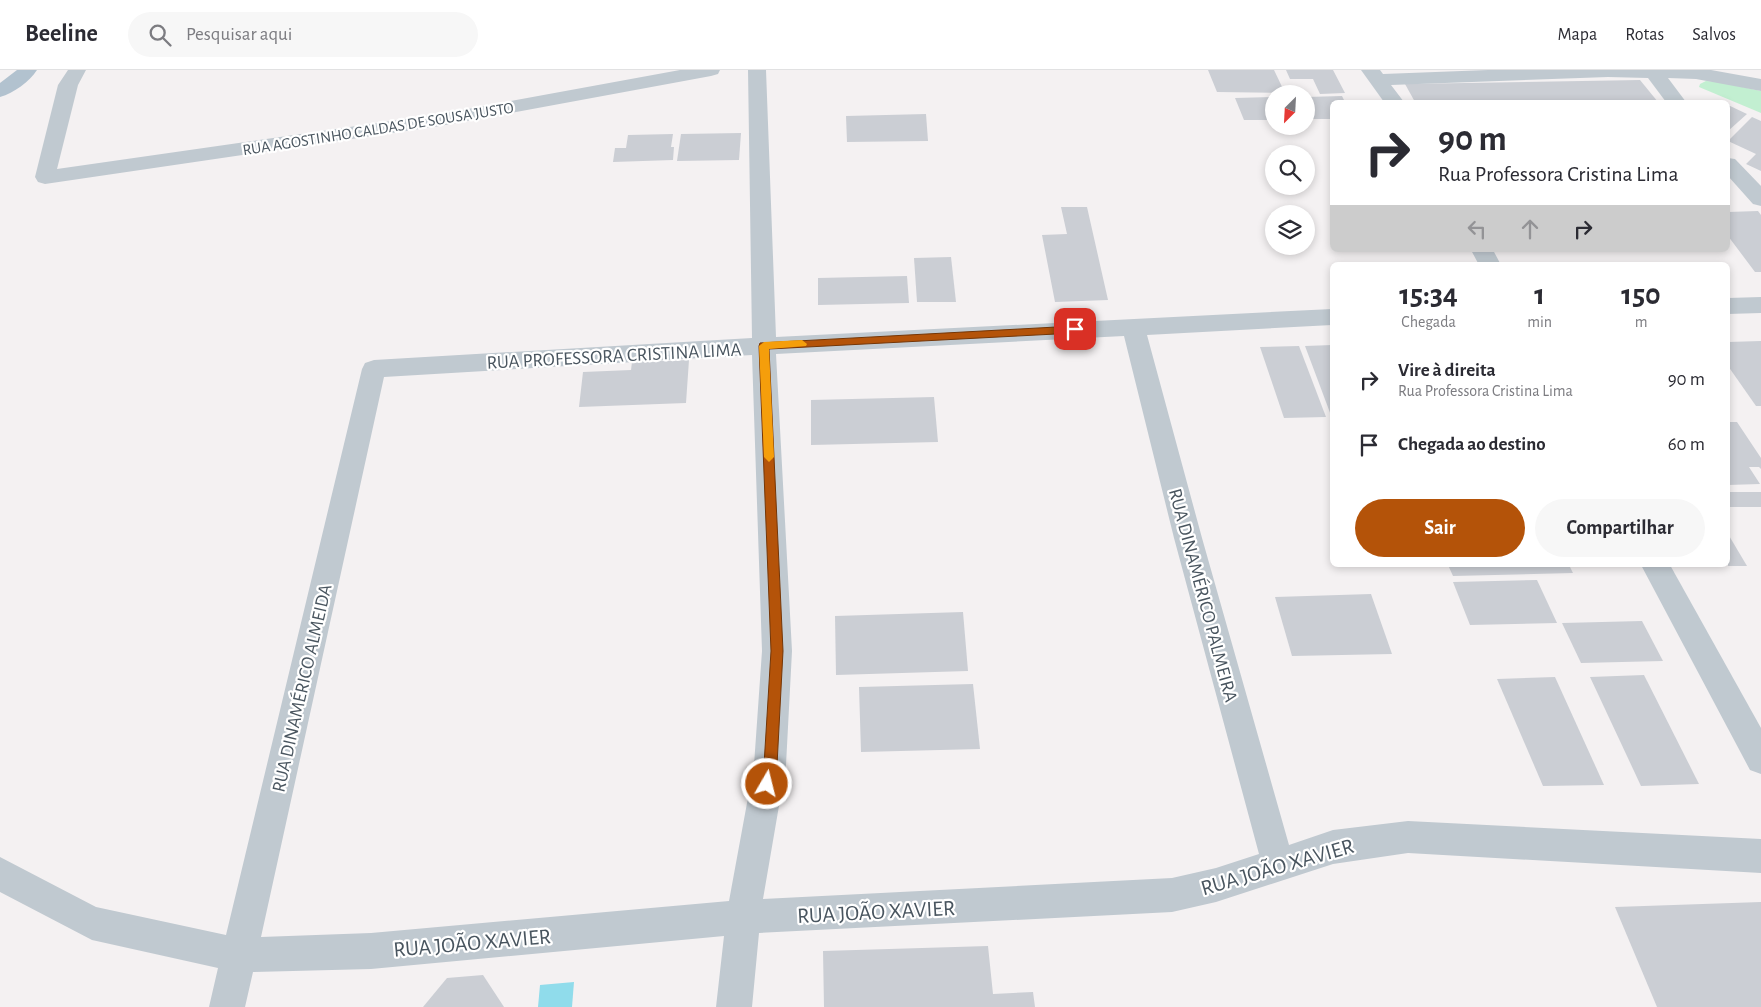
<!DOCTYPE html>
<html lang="pt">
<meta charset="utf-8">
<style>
:root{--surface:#fff;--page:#f7f7f7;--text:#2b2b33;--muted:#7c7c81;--line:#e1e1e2;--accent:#b45309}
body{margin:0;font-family:"Alegreya Sans",sans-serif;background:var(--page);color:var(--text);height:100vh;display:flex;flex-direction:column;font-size:19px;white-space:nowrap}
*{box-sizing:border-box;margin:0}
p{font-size:16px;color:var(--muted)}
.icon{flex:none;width:28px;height:28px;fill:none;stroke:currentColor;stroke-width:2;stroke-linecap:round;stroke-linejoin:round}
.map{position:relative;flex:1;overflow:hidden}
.sheet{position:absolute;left:1330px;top:192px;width:400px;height:305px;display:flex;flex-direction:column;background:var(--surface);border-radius:8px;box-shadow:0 2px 8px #0003}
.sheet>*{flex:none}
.top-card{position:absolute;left:1330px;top:30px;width:400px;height:152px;border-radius:8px;box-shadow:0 2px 8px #0003;background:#fff;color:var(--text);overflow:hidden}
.needle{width:32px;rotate:204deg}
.controls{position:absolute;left:1265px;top:15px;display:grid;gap:10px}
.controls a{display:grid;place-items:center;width:50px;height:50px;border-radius:50%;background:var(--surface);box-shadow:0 2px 8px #0003;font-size:25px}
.pin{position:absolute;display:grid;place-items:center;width:42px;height:42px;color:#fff;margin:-21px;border-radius:10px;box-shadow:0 2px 8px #0006}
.me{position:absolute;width:55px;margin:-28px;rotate:8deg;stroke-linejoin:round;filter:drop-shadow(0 0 4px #0008)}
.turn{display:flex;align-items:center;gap:18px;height:105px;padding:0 25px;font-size:22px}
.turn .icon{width:65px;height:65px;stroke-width:2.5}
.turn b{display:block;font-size:35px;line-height:42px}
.lanes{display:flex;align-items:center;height:48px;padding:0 25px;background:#0003;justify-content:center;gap:25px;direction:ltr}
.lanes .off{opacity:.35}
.eta{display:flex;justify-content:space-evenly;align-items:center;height:85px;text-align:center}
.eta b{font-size:30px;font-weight:600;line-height:35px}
.button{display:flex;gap:10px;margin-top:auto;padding:10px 25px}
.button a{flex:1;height:58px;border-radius:30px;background:var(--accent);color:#fff;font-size:20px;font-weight:600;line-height:58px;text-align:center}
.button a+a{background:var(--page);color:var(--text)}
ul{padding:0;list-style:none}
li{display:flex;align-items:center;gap:15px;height:65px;padding:0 25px}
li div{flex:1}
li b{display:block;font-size:19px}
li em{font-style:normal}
header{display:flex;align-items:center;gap:30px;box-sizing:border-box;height:70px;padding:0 25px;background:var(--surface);border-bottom:1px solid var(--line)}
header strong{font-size:24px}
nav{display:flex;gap:28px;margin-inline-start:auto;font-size:18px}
.search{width:350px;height:45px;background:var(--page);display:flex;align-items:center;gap:12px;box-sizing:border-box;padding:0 18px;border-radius:28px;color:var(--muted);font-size:19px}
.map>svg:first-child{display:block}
.green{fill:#c2efd1}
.water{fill:#90dceb}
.building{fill:#cbced4}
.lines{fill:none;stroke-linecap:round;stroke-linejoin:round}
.minor{fill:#c0c9d0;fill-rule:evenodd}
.major{fill:#b2c2cf;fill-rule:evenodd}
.route{fill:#b45309;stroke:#753606}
.slow{fill:#f59e0b}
.labels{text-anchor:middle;stroke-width:4.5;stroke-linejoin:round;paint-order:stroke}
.far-street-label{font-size:16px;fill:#49555f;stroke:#fff}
.street-label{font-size:19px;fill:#49555f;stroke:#fff}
.near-street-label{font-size:22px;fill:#49555f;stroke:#fff}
</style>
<header>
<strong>Beeline</strong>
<div class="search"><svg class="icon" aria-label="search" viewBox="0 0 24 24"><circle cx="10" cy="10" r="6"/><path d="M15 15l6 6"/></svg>Pesquisar aqui</div>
<nav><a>Mapa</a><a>Rotas</a><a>Salvos</a></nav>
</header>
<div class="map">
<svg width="1761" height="937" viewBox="0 0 1761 937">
<rect width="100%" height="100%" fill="#f4f1f2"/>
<path class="green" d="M1706 11 1719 12 1761 21V43L1699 17 1700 14Z"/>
<path class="water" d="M574 912 572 937H538L540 915Z"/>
<g class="building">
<path d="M1208 0H1274L1285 23 1217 22Z"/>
<path d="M1286 0H1333L1345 23 1320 24 1313 9H1290Z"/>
<path d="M1640 10 1658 32H1415L1405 14Z"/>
<path d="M1342 26 1345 32H1332V49H1306V27Z"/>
<path d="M1274 27V50H1244L1235 28Z"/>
<path d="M1728 35 1747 44 1728 61Z"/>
<path d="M926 44 928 71 847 72 846 46Z"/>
<path d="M1752 47 1761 51V101L1746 94 1756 84 1728 71Z"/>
<path d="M741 63 739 90 677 91 681 64Z"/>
<path d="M673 64 671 77H674L673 90 613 92 615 78H626L628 65Z"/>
<path d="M1061 137H1087L1108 230 1055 232 1042 165 1067 164Z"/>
<path d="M1758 141 1761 145V202H1755L1728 166V142Z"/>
<path d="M951 187 956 232H917L914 188Z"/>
<path d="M907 206 909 233 818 235V208Z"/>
<path d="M1761 271V336H1756L1728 296V272Z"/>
<path d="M1332 275V348L1305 276Z"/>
<path d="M1299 276 1326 347 1284 348 1260 277Z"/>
<path d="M689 290 686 333 579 337 583 302 631 300 632 292Z"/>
<path d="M934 327 938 372 811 375V330Z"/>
<path d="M1728 352H1737L1761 388V399L1759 397H1749L1760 414 1728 415Z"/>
<rect x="1728" y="422" width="33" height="15"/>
<path d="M1728 464 1747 496H1728Z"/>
<path d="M1448 495H1569L1573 503 1453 506Z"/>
<path d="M1537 510 1557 553 1470 555 1453 512Z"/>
<path d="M1371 524 1392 584 1292 586 1275 527Z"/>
<path d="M963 542 968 601 836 605 835 546Z"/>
<path d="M1642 551 1663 591 1581 593 1562 553Z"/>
<path d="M1644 605 1699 714 1641 716 1590 607Z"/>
<path d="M1555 607 1604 715 1543 716 1497 609Z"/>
<path d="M973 614 980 679 861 682 859 617Z"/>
<path d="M1761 832V937H1657L1615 837Z"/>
<path d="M988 876 993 924 1033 922 1035 937H824L823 881Z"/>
<path d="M483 905 504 937H423L447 908Z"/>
</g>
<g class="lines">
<g class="minor">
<path d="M68 0H86L78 15 57 99 440 44 680 0H720L718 4 711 6 440 56 45 114 38 112 35 107 58 15Z"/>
<path d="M748 0H766L776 267 1332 239V255L1147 265 1202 468 1289 775 1333 760 1408 751 1761 769V803L1408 783 1333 794 1216 832 1172 842 759 863 752 937H716L724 866 371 899 253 902 245 937H209L218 898 92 870 0 822V787L96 837 226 865 362 299 365 293 374 290 752 268ZM1124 266 1174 468 1259 784 1216 798 1172 808 763 829 786 695 792 581 776 284ZM752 285 762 581 754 695 729 831 371 863 261 867 384 307Z"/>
<path d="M1361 0H1380L1383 4 1488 0H1711L1761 9V21L1696 9 1668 8 1686 32H1666L1648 8 1608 7 1391 15 1404 32H1384Z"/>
<path d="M1728 88 1735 89 1761 116V136L1753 134 1728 106Z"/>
<path d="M1471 180H1493L1501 195H1479Z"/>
<path d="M1761 227V243L1728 244V228Z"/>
<path d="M1641 495H1670L1761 658V704L1750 700Z"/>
</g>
<path class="major" d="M17 0H37C29 12 14 23 0 27V13Z"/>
</g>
<path class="route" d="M1075 256 1080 259 1075 263 769 279 783 581 777 695 772 719 767 721 762 719 761 714 764 695 771 581 759 276 760 273Z"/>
<path class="slow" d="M802 270 807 274 806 276 769 279 774 387 769 392 764 387 759 276 764 272Z"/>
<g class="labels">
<g class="far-street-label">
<text transform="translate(378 58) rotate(-9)" y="6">RUA AGOSTINHO CALDAS DE SOUSA JUSTO</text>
</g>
<g class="street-label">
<text transform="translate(614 285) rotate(-3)" y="7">RUA PROFESSORA CRISTINA LIMA</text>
<text transform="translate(1204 525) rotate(75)" y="7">RUA DINAMÉRICO PALMEIRA</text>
<text transform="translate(301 618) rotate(-77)" y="7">RUA DINAMÉRICO ALMEIDA</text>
</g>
<g class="near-street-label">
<text transform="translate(1277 796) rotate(-16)" y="8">RUA JOÃO XAVIER</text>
<text transform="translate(876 841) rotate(-3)" y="8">RUA JOÃO XAVIER</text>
<text transform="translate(472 872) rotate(-5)" y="8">RUA JOÃO XAVIER</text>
</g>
</g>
</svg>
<div class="controls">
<a><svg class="needle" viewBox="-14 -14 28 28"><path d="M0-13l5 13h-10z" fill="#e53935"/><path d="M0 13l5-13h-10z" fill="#7c7c81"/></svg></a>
<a><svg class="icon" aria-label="search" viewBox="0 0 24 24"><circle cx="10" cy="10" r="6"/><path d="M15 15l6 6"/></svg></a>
<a><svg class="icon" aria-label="layers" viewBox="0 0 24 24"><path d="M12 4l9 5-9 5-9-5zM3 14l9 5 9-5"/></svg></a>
</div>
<div class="pin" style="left:1075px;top:259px;background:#d93025"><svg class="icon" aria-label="arrive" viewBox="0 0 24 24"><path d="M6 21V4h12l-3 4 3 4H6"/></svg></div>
<svg class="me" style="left:767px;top:714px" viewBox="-20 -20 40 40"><circle r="17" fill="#b45309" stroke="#fff" stroke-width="3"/><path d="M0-11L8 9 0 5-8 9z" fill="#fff"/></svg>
<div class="top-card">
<div class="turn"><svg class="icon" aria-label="right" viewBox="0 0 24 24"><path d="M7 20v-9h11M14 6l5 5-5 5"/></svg><div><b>90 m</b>Rua Professora Cristina Lima</div></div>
<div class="lanes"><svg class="icon off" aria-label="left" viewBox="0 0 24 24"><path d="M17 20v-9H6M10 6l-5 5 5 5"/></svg><svg class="icon off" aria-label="ahead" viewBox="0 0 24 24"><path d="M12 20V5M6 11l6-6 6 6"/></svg><svg class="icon" aria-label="right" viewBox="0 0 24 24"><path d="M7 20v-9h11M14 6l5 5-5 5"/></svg></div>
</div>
<section class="sheet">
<div class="eta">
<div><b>15:34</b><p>Chegada</p></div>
<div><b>1</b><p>min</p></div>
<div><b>150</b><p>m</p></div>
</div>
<ul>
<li><svg class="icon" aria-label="right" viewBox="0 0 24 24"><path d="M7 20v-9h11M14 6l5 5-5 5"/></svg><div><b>Vire à direita</b><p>Rua Professora Cristina Lima</p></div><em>90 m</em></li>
<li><svg class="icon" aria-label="arrive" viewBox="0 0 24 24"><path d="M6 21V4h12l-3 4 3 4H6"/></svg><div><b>Chegada ao destino</b></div><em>60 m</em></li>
</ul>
<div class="button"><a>Sair</a><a>Compartilhar</a></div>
</section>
</div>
